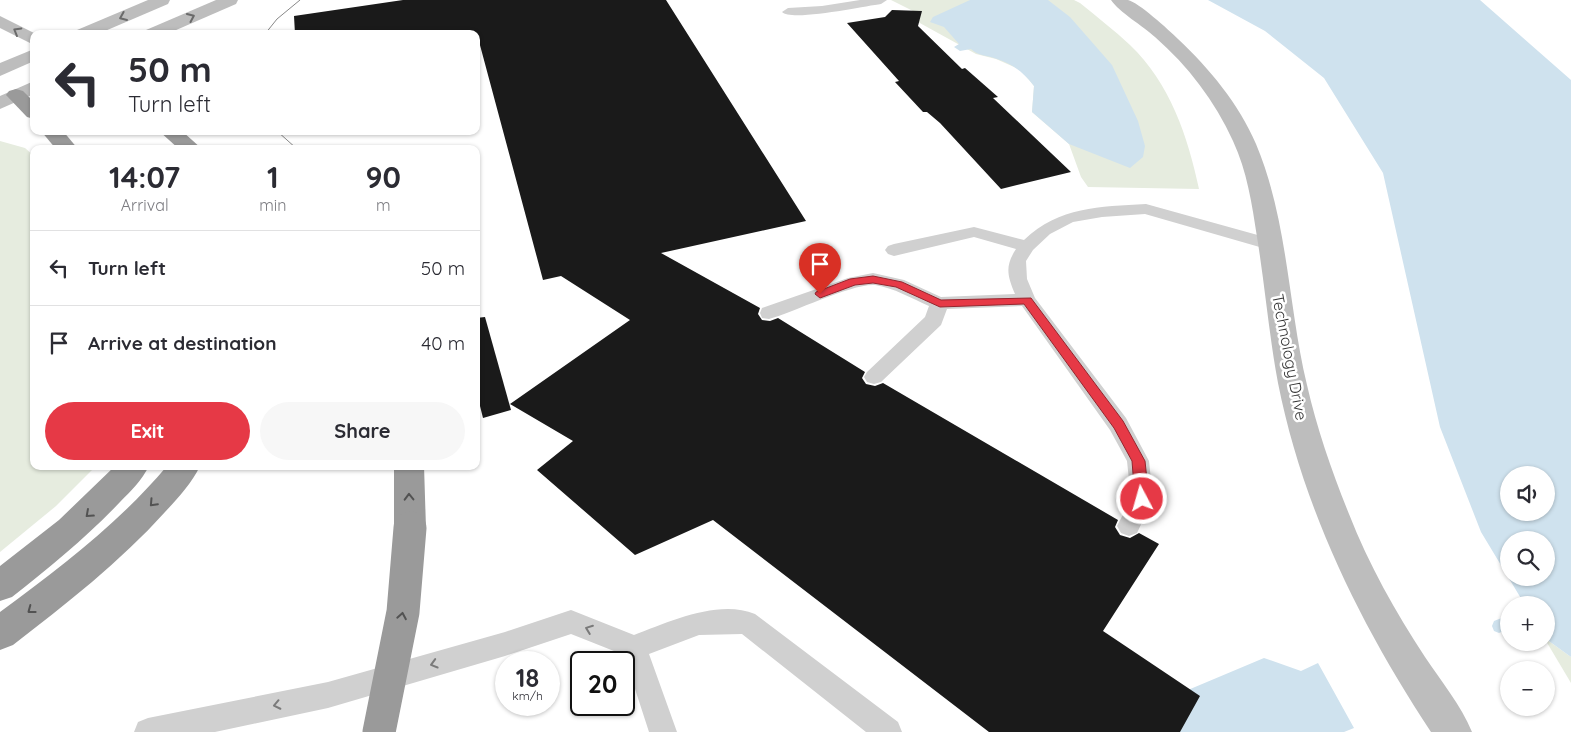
<!DOCTYPE html>
<meta charset="utf-8">
<style>
:root{--surface:#fff;--page:#f7f7f7;--text:#2b2b33;--muted:#7c7c81;--line:#e1e1e2;--accent:#e63946}
body{margin:0;font-family:Quicksand,sans-serif;background:var(--page);color:var(--text);height:100vh;display:flex;flex-direction:column;font-size:19px;white-space:nowrap}
*{box-sizing:border-box;margin:0}
p{font-size:16px;color:var(--muted)}
.icon{flex:none;width:28px;height:28px;fill:none;stroke:currentColor;stroke-width:2;stroke-linecap:round;stroke-linejoin:round}
.map{position:relative;flex:1;overflow:hidden}
.panel{position:absolute;left:30px;top:145px;width:450px;height:325px;display:flex;flex-direction:column;background:var(--surface);border-radius:10px;box-shadow:0 1px 4px #0004}
.panel>*{flex:none}
.guide{position:absolute;left:30px;top:30px;width:450px;height:105px;border-radius:10px;box-shadow:0 1px 4px #0004;background:#fff;color:var(--text);overflow:hidden}
.tools{position:absolute;left:1500px;top:466px;display:grid;gap:10px}
.tools a{display:grid;place-items:center;width:55px;height:55px;border-radius:50%;background:var(--surface);box-shadow:0 1px 4px #0004;font-size:25px}
.speed{position:absolute;left:495px;top:651px;display:flex;gap:10px;font-size:25px;font-weight:700;text-align:center}
.speed>*{display:grid;place-content:center;width:65px;height:65px;border-radius:50%;background:var(--surface);box-shadow:0 1px 4px #0004;line-height:1}
.speed small{font-size:12px;font-weight:400}
.speed .limit{border:2px solid #111;border-radius:8px;background:#fff;color:#111}
.pin{position:absolute;display:grid;place-items:center;width:42px;height:42px;color:#fff;margin:-51px -21px;border-radius:50% 50% 50% 0;rotate:-45deg;box-shadow:0 0 5px #0007}
.pin .icon{rotate:45deg}
.me{position:absolute;width:55px;margin:-28px;rotate:354deg;stroke-linejoin:round;filter:drop-shadow(0 0 4px #0008)}
.turn{display:flex;align-items:center;gap:18px;height:105px;padding:0 15px;font-size:22px}
.turn .icon{width:65px;height:65px;stroke-width:2.5}
.turn b{display:block;font-size:35px;line-height:42px}
.eta{display:flex;justify-content:space-evenly;align-items:center;height:85px;text-align:center}
.eta b{font-size:30px;font-weight:700;line-height:35px}
.button{display:flex;gap:10px;margin-top:auto;padding:10px 15px}
.button a{flex:1;height:58px;border-radius:30px;background:var(--accent);color:#fff;font-size:20px;font-weight:700;line-height:58px;text-align:center}
.button a+a{background:var(--page);color:var(--text)}
ul{padding:0;list-style:none}
li{display:flex;align-items:center;gap:15px;height:75px;padding:0 15px;border-top:1px solid var(--line)}
li div{flex:1}
li b{display:block;font-size:19px}
li em{font-style:normal}
.map>svg:first-child{display:block}
.green{fill:#e6ecdf}
.water{fill:#cfe2ee;fill-rule:evenodd}
.lines{fill:none;stroke-linecap:round;stroke-linejoin:round}
.stream{fill:#cfe2ee;fill-rule:evenodd}
.building{fill:#1a1a1a}
.lane{fill:#d0d0d0;fill-rule:evenodd}
.secondary{fill:#bdbdbd;fill-rule:evenodd}
.highway{fill:#9a9a9a;fill-rule:evenodd}
.tram{stroke:#888;stroke-width:1}
.highway-bridge{stroke:#9a9a9a;stroke-width:33}
.oneway{stroke:#6a6a6a}
.oneway2{stroke:#525252}
.oneway3{stroke:#7a7a7a}
.route{fill:#e63946;stroke:#96252e}
.labels{text-anchor:middle;stroke-width:5;stroke-linejoin:round;paint-order:stroke}
.street-label{font-size:16px;fill:#333;stroke:#fff}
</style>
<div class="map">
<svg width="1571" height="732" viewBox="0 0 1571 732">
<rect width="100%" height="100%" fill="#fff"/>
<g class="green">
<path d="M891 0H1074L1080 3C1097 17 1114 30 1130 45 1170 83 1188 137 1199 189L1088 187 1081 177 1069 144 1032 112 1034 86 1021 70 996 59 976 54 918 22 920 19 915 12Z"/>
<path d="M0 141 25 148 34 156V466H96L56 506 0 552Z"/>
<path d="M1546 639 1571 657V683L1546 641Z"/>
</g>
<g class="water">
<path d="M970 0H1048L1070 17 1112 65 1138 121 1145 146 1143 157 1130 168 1069 144 1032 112 1034 86C1023 72 1014 65 997 59 987 55 978 56 971 49L960 51 954 47 959 44 944 27 930 22 933 17Z"/>
<path d="M1208 0H1480L1571 80V657L1546 639V605H1525L1481 532 1440 427 1383 173 1324 78 1265 31ZM1509 475H1546V512H1509ZM1509 540H1546V578H1509Z"/>
<path d="M1264 658 1301 671 1318 663 1354 728 1344 732H1088Z"/>
</g>
<g class="lines">
<path class="stream" d="M1509 615V629L1499 633 1494 631 1492 626 1494 621Z"/>
</g>
<g class="building">
<path d="M403 0H666L806 221 661 253 760 308 758 314 762 320 770 321 778 318 865 372 862 378 866 384 875 386 883 383 1118 520 1115 527 1120 535 1130 538 1139 533 1159 544 1103 631 1200 696 1180 732H989L713 520 635 555 537 470 573 441 510 404 630 320 561 276 543 280 477 34H295L294 16Z"/>
<path d="M892 10 922 11 918 26 962 69 965 68 998 97 993 98 1071 172 1001 189 940 123 927 112H923L895 82 899 81 847 23 885 17Z"/>
<path d="M485 317 511 410 483 418 476 390V318Z"/>
</g>
<g class="lines">
<g class="lane">
<path d="M860 0H887L881 4C865 6 791 22 782 12L788 8 822 6Z"/>
<path d="M1146 204 1276 240 1279 244 1276 248 1270 250 1145 214 1102 217 1073 222 1050 234 1033 250 1026 261 1027 279 1035 298 1126 418 1149 461 1153 499 1137 533 1129 536 1121 533 1117 526 1131 499 1127 461 1110 430 1022 306 947 309 941 325 881 382 874 384 867 382 864 377 867 372 925 317 929 306C911 298 894 288 875 285 853 283 794 312 769 319L762 318 760 313 762 308 848 278 873 273 904 280 941 297 1015 294C1007 275 1005 266 1016 249L974 237 894 256 888 254 885 250 888 246 894 244 974 227 1024 240C1060 206 1099 207 1146 204Z"/>
<path d="M571 610 634 635C669 622 718 599 755 614L898 722 902 732H866L742 634 699 635 649 654 677 732H649L624 655 571 634 505 656 328 708 215 732H134L138 722 148 718 328 682 505 632Z"/>
</g>
<g class="secondary">
<path d="M148 0H170L168 4 98 34H74L77 30Z"/>
<path d="M216 0H238L236 4 167 34H143L146 30Z"/>
<path d="M1111 0C1116 0 1122 0 1128 0 1138 2 1169 30 1178 39 1209 68 1239 104 1256 144 1288 220 1288 306 1307 385 1317 429 1332 472 1349 514 1369 565 1395 611 1425 657 1441 681 1461 705 1472 732H1431C1361 626 1303 509 1278 383 1269 335 1265 286 1257 237 1252 204 1247 171 1233 141 1215 101 1188 66 1155 37 1143 26 1119 12 1111 0Z"/>
<path d="M0 16 36 34H34V45L0 28Z"/>
<path d="M34 49V61L0 76V63Z"/>
<path d="M34 81V94L0 109V96Z"/>
</g>
<g class="highway">
<path d="M16 89 23 91 34 102V119L27 117 6 95 9 91Z"/>
<path d="M41 131H63L78 149H56Z"/>
<path d="M159 131H182L202 149H179Z"/>
<path d="M115 466H149C142 480 131 491 120 502 87 537 50 567 12 597L0 601V566L59 520Z"/>
<path d="M167 466H200C192 483 178 498 165 512 120 562 66 604 13 645L0 650V612C60 568 119 523 167 466Z"/>
<path d="M394 466H424L426 528 421 538 410 542 399 538 394 528Z"/>
</g>
<g class="tram">
<path d="M265 34 277 19 300 0"/>
<path d="M277 131 297 149"/>
</g>
<path class="highway-bridge" d="M379 732 403 612 410 528"/>
</g>
<defs><path id="oneway-chevron" d="M-2-3.5L2.5 0L-2 3.5" fill="none" stroke-width="1.6" stroke-linecap="round" stroke-linejoin="round" transform="scale(1.25)"/></defs>
<g class="oneway">
<use href="#oneway-chevron" transform="translate(123 17) rotate(157)"/>
<use href="#oneway-chevron" transform="translate(191 17) rotate(-24)"/>
<use href="#oneway-chevron" transform="translate(17 31) rotate(-150)"/>
</g>
<g class="oneway2">
<use href="#oneway-chevron" transform="translate(409 497) rotate(-91)"/>
<use href="#oneway-chevron" transform="translate(153 503) rotate(133)"/>
<use href="#oneway-chevron" transform="translate(89 514) rotate(138)"/>
<use href="#oneway-chevron" transform="translate(31 610) rotate(143)"/>
<use href="#oneway-chevron" transform="translate(402 616) rotate(-80)"/>
</g>
<g class="oneway3">
<use href="#oneway-chevron" transform="translate(589 629) rotate(-159)"/>
<use href="#oneway-chevron" transform="translate(434 664) rotate(164)"/>
<use href="#oneway-chevron" transform="translate(277 705) rotate(168)"/>
</g>
<path class="route" d="M873 276 902 282 941 300 1031 298 1123 421 1145 461 1149 499 1147 503 1142 504 1137 503 1135 499 1132 461 1114 428 1024 304 940 307 896 287 873 283 855 285 820 298 815 294 816 292 850 279Z"/>
<g class="labels">
<g class="street-label">
<text transform="translate(1290 357) rotate(79)" y="6">Technology Drive</text>
</g>
</g>
</svg>
<div class="tools">
<a><svg class="icon" aria-label="sound" viewBox="0 0 24 24"><path d="M4 9h4l5-4v14l-5-4H4zM17 9q2 3 0 6"/></svg></a>
<a><svg class="icon" aria-label="search" viewBox="0 0 24 24"><circle cx="10" cy="10" r="6"/><path d="M15 15l6 6"/></svg></a>
<a>+</a>
<a>−</a>
</div>
<div class="speed"><div>18<small>km/h</small></div><div class="limit">20</div></div>
<div class="pin" style="left:820px;top:294px;background:#d93025"><svg class="icon" aria-label="arrive" viewBox="0 0 24 24"><path d="M6 21V4h12l-3 4 3 4H6"/></svg></div>
<svg class="me" style="left:1142px;top:499px" viewBox="-20 -20 40 40"><circle r="17" fill="#e63946" stroke="#fff" stroke-width="3"/><path d="M0-11L8 9 0 5-8 9z" fill="#fff"/></svg>
<div class="guide">
<div class="turn"><svg class="icon" aria-label="left" viewBox="0 0 24 24"><path d="M17 20v-9H6M10 6l-5 5 5 5"/></svg><div><b>50 m</b>Turn left</div></div>
</div>
<section class="panel">
<div class="eta">
<div><b>14:07</b><p>Arrival</p></div>
<div><b>1</b><p>min</p></div>
<div><b>90</b><p>m</p></div>
</div>
<ul>
<li><svg class="icon" aria-label="left" viewBox="0 0 24 24"><path d="M17 20v-9H6M10 6l-5 5 5 5"/></svg><div><b>Turn left</b></div><em>50 m</em></li>
<li><svg class="icon" aria-label="arrive" viewBox="0 0 24 24"><path d="M6 21V4h12l-3 4 3 4H6"/></svg><div><b>Arrive at destination</b></div><em>40 m</em></li>
</ul>
<div class="button"><a>Exit</a><a>Share</a></div>
</section>
</div>
